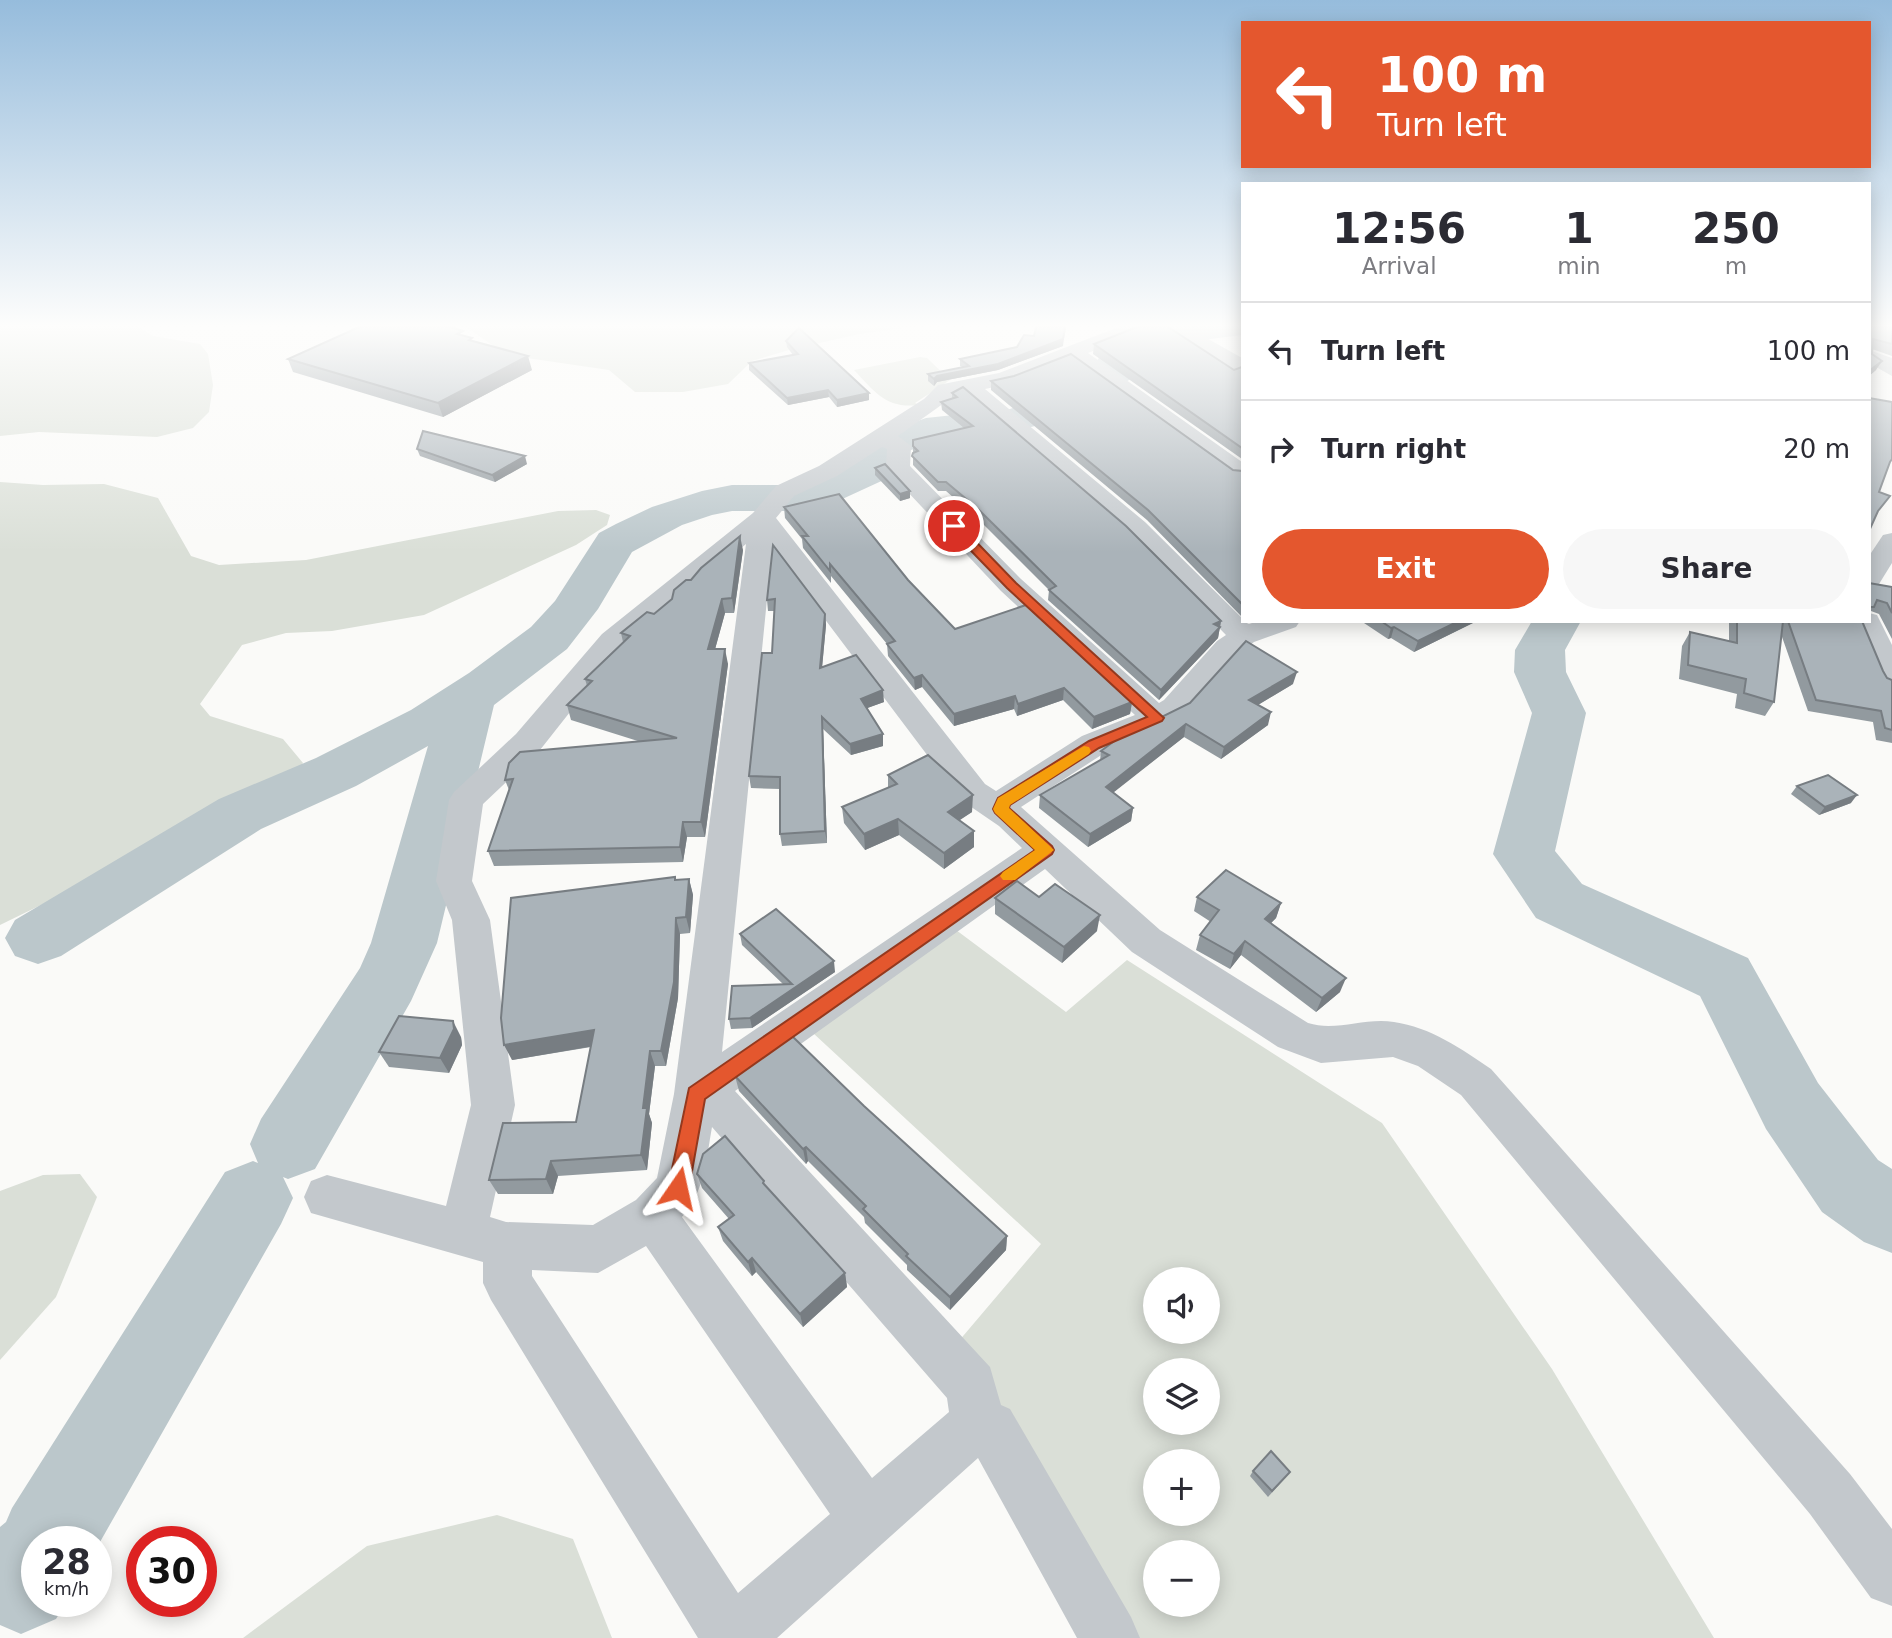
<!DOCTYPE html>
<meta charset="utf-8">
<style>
:root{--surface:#fff;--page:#f7f7f7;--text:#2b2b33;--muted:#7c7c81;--line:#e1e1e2;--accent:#e4572e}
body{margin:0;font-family:"DejaVu Sans",sans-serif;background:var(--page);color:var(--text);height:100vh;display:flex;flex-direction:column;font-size:26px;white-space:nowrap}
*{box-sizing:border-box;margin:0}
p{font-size:23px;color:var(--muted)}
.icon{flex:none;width:38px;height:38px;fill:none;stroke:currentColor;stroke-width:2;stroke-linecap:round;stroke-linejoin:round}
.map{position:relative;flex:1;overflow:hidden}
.side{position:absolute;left:1241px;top:182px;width:630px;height:441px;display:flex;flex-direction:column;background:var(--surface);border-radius:0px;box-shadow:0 4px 18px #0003}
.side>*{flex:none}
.guide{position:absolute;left:1241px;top:21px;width:630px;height:147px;border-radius:0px;box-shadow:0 4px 18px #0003;background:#e4572e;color:#fff;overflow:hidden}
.fabs{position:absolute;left:1143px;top:1267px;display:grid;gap:14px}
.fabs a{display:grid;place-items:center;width:77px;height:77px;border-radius:50%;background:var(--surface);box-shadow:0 4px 18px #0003;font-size:35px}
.speed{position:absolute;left:21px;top:1526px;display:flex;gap:14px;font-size:35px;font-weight:700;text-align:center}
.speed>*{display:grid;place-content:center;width:91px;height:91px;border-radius:50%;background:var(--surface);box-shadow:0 4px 18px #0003;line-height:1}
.speed small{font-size:18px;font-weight:400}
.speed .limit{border:10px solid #d22;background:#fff;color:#111}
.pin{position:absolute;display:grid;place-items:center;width:60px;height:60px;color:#fff;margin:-30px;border:4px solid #fff;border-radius:50%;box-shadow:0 2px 7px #0007}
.me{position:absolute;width:77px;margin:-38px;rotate:11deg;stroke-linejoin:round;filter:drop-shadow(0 0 5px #0008)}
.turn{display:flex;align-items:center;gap:24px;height:147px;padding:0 21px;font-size:32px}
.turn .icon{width:91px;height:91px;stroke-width:2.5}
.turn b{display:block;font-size:49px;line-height:60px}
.eta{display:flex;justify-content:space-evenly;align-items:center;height:119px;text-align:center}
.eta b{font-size:42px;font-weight:800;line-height:49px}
.cta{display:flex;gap:14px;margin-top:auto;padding:14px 21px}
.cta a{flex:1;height:80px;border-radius:42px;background:var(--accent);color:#fff;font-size:28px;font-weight:800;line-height:80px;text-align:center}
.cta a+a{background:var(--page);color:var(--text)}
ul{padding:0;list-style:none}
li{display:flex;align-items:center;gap:21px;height:98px;padding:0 21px;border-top:2px solid var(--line)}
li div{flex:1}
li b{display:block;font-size:26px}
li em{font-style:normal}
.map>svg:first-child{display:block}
.green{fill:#dadfd7;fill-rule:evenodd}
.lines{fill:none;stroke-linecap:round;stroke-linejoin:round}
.river{fill:#bbc7cb;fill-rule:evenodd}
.minor{fill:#c3c8cc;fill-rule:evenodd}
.wall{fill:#929a9f}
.shaded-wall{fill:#777d82}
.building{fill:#aab3b9;stroke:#777d82;stroke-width:2}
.route{fill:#e4572e;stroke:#94391e;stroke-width:2}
.slow{fill:#f59e0b}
</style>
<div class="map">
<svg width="1892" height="1638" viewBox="0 0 1892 1638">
<rect width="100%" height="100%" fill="#fafaf8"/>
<g class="green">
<path d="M0 323H133L153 336 200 344 208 354 213 385 209 412 193 428 157 437 39 432 0 436Z"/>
<path d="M461 323H942L859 334 789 350 752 361 728 384 683 392H635L609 370 506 355Z"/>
<path d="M920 357 927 358 950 380 915 403 920 405C886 409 876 393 854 370Z"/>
<path d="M0 482 43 485 104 484 158 498 191 556 219 565 306 560 558 511 596 510 610 515 607 525 576 545 424 615 332 631 286 633 242 645 200 704 210 716 283 739 303 763 289 784 0 925Z"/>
<path d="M948 924 1066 1012 1127 960 1382 1123 1552 1369 1714 1638H1116L958 1342 1041 1244 813 1033ZM1155 1279H1208V1332H1155ZM1155 1370H1208V1423H1155ZM1155 1461H1208V1514H1155ZM1155 1552H1208V1605H1155Z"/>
<path d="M80 1174 97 1197 56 1297 0 1360V1191L43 1175Z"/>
<path d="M497 1515 573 1539 612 1638H243L367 1546Z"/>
</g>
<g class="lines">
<g class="river">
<path d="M1242 323V335L1202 340 1154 361 1133 367 1134 372 1129 380 1088 405 1035 426 999 435H975L934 441 901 454 888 478 838 501 796 511H732L712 515 682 525 632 552 598 609 567 649 494 705 437 943 411 1001 315 1169 288 1179 283 1177 293 1198 281 1224 96 1549V1542H37V1601H67L56 1619 21 1634 0 1625V1527L6 1522 12 1508 225 1172 253 1161 258 1163 250 1144 261 1119 360 968 371 943 428 746 356 786 261 829 61 956 38 964 15 956 5 938 15 920 219 799 316 758 411 710 469 673 531 627 555 601 599 533 616 524 652 507 702 491 732 485H796L810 482 856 461 870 438 926 418 1010 409 1062 389 1098 368 1097 361 1102 353 1130 347 1186 323Z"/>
<path d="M1532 621H1581L1565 650 1566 672 1586 713 1555 851 1582 884 1748 958 1818 1083 1878 1160 1892 1169V1253L1864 1242 1822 1212 1766 1129 1700 996 1536 918 1493 854 1532 713 1514 672 1515 650Z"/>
</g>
<g class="minor">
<path d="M1129 323H1156L1153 327 1088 353 1242 462V480L1233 478 1071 360 1013 383 985 389 1145 522 1242 618V621L1249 624 1258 621H1300L1296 627 1254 642 1239 653 1186 714 1168 725 1106 752 1021 807 1160 930 1308 1023C1336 1032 1365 1017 1394 1022 1430 1027 1462 1049 1491 1069L1850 1474 1892 1529V1606L1871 1598 1810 1514 1461 1095 1418 1066 1393 1057 1321 1063 1278 1047 1132 952 1045 869 735 1091 990 1367 1001 1405 1010 1409 1131 1617 1140 1638H1077L978 1458 777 1638H698L491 1300 483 1283V1262L311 1213 304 1197 311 1181 327 1175 446 1206 471 1105 452 920 436 881 449 800 454 792 516 734 602 634 753 513 776 486 819 466 924 399 938 385 999 373ZM963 393 1127 534 1226 635 1217 641 1164 700 1159 703 1021 579 910 466 911 446 898 436C912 427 952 395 963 393ZM882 447 887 449 886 467 889 472 1001 591 1135 715 1082 736 996 791 985 784 776 518 794 496 837 476ZM746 544 674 1094 657 1178 636 1200 593 1225 506 1222 490 1217 515 1105 490 920 472 881 483 804 540 750 622 646ZM772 549 961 800 999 826 1022 848 722 1052ZM712 1127 947 1398 949 1412 872 1478 682 1217C705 1191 706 1160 712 1127ZM646 1246 830 1514 738 1593 532 1276V1270L598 1273Z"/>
<path d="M1156 323H1180L1242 358V372L1235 370Z"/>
<path d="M1869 350 1892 358V376L1869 363Z"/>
<path d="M1892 533V563L1879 584 1869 586V556L1883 535Z"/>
<path d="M1869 613 1877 615 1892 645V691L1881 688 1877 681 1853 621H1869Z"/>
</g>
</g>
<g class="wall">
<path d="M1869 323H1883L1892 326V356L1872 349V354L1876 370 1869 376Z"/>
<path d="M443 324 473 341 532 370 443 417 293 372 288 359Z"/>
<path d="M786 341 869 400 837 407 829 397 788 405 749 370V363L793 355 787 347Z"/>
<path d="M1094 344 1234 370 1242 367V459L1093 354Z"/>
<path d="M1063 346 998 370 937 382 934 386 928 381V374L962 367 960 366V359Z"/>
<path d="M991 381 1233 470 1242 471V617L1147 520 991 390Z"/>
<path d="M952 393 1221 621 1218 638 1159 700 1048 600 1049 590 977 518 946 491H938L913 465V440L964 428 942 410 941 402 952 399Z"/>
<path d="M417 449 527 464 495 482 420 456Z"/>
<path d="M875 468 910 498 900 501 875 475Z"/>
<path d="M784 507 908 580 955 629 1132 702 1130 714 1092 729 1063 700 1017 716 1014 709 954 726 922 687 915 690 888 656 887 644 831 576V583L803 548 802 539 785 518Z"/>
<path d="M773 545 825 614 826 625 822 667 884 702 867 708 883 746 851 755 823 729 827 843 782 846 780 834V789L751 788 749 776 772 653 774 611H768L767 600Z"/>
<path d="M743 550 734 613H725L715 649 728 664 705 837H687L683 862 494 866 488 851 509 790 505 780 641 742 571 720 567 705 587 686 585 679 623 642 621 633 654 614 672 599 691 580Z"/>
<path d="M1869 583 1892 587V639L1879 614 1871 611 1869 615Z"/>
<path d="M1361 621H1477L1414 652 1391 638 1388 639Z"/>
<path d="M1729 621H1862L1883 671 1887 678 1892 680V743L1876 740 1873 722 1808 711 1781 634 1774 702 1765 716 1735 708 1737 694 1679 679 1682 646 1690 632 1729 641Z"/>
<path d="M1293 684 1258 705 1268 725 1221 759 1184 737 1113 792 1133 808 1131 821 1088 847 1039 808 1040 795 1100 761 1101 751Z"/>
<path d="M888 775 972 812 959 820 974 847 944 869 899 835 865 850 844 823 842 807 888 788Z"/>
<path d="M1797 786 1851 803 1819 815 1791 794Z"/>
<path d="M675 877 676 880 689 879 693 895 690 933 680 934 678 998 666 1066H655L649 1114 652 1123 647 1170 558 1176 553 1194H498L489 1180 576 1122 591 1047 512 1060Z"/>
<path d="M1039 897 1097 931 1062 963 995 914V898Z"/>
<path d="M1197 897 1281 903 1276 918 1271 923 1340 992 1316 1012 1241 955 1230 969 1196 950 1200 935 1211 922 1194 911Z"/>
<path d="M740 934 835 972 752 1028 731 1029 729 1019 783 984 742 945Z"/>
<path d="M461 1037 462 1045 449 1073 389 1067 379 1052Z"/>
<path d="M735 1076 864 1106 1007 1236 1006 1250 950 1310 907 1270V1265L865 1223 864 1217 808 1161 806 1164 739 1091Z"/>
<path d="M697 1174 766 1186 845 1273 847 1287 803 1327 756 1272 752 1276 723 1241 718 1227 729 1219 702 1188Z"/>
<path d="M1253 1471 1286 1477 1268 1497 1250 1476Z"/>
</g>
<g class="shaded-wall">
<path d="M1066 323 1063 346 998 370 937 382 934 386V379L937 376 998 364Z"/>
<path d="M528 356 532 370 443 417 438 403Z"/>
<path d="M1882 361 1876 370 1869 376V371Z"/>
<path d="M828 390 829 397 788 405 787 398Z"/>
<path d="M869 393V400L837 407V400Z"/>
<path d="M525 456 527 464 495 482 492 475Z"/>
<path d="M910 491V498L900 501V494Z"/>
<path d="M740 536 743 550 734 613 732 598Z"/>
<path d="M722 599 725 613 711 664 708 649Z"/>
<path d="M825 614 826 625 821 679 820 668Z"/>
<path d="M1221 621 1218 638 1159 700 1161 690 1214 624Z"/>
<path d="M1459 621H1477L1414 652 1418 641Z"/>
<path d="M1394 627 1391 638 1388 639 1391 628Z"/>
<path d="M725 649 728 664 705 837 701 822Z"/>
<path d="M1297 672 1293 684 1246 712 1249 700Z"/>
<path d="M922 675V687L915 690 914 678Z"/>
<path d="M1064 688 1063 700 1017 716 1018 704Z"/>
<path d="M883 690 884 702 862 710 861 699Z"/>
<path d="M1015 696 1014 709 954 726V714Z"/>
<path d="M1132 702 1130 714 1092 729 1094 717Z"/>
<path d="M1271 712 1268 725 1221 759 1224 747Z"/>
<path d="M822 717 823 729 827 843 825 831Z"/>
<path d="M1186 724 1184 737 1104 800 1106 787Z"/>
<path d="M883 734V746L851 755 850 744Z"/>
<path d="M973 795 972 812 948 828V812Z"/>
<path d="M1857 795 1851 803 1819 815 1825 807Z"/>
<path d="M1133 808 1131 821 1088 847 1090 834Z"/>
<path d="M898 819 899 835 865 850 864 834Z"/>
<path d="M683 822 687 837 683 862 680 847Z"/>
<path d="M974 831V847L944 869V853Z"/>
<path d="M689 879 693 895 690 933 686 917Z"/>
<path d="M1281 903 1276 918 1261 933 1265 919Z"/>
<path d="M1100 915 1097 931 1062 963 1064 947Z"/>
<path d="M676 918 680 934 678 998 666 1066 661 1051Z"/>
<path d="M1245 941 1241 955 1230 969 1234 954Z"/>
<path d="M834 961 835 972 752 1028 750 1018Z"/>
<path d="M1346 978 1340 992 1316 1012 1322 998Z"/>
<path d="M453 1021 461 1037 462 1045 449 1073 440 1058Z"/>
<path d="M594 1030 600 1045 512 1060 504 1045Z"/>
<path d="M650 1051 655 1066 649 1114 652 1123 647 1170 641 1155 643 1108Z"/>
<path d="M806 1147 808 1161 806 1164 803 1149Z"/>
<path d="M551 1161 558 1176 553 1194 546 1179Z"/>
<path d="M1007 1236 1006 1250 950 1310V1297Z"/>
<path d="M752 1258 756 1272 752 1276 748 1262Z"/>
<path d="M845 1273 847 1287 803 1327 800 1314Z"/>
</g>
<g class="building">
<path d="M368 323H439L463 331 457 334 472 338 469 340 528 356 438 403 288 359Z"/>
<path d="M1037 323H1066L1063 339 998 364 937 376 934 379 928 374 969 366 960 359 1017 347 1024 335 1034 336Z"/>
<path d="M1147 323H1162L1234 370 1242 367V448L1094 344Z"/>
<path d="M1869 323H1882L1892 326V344L1873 339 1872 354 1882 361 1869 371Z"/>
<path d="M799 328 869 393 837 400 828 390 787 398 749 363 798 354 786 341Z"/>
<path d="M1071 354 1233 470 1242 471V604L1148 510 991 381 1014 376Z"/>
<path d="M963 387 1126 526 1221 621 1214 624 1220 627 1161 690 1049 590 1056 586 977 508 946 482H938L912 456 913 453 918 451 913 446V440L973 426 941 402 957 397 952 393Z"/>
<path d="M1869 398 1892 402V459L1890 462 1879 492 1890 496 1878 511 1869 531Z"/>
<path d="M423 431 525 456 492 475 417 449Z"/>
<path d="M885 464 910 491 900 494 875 468Z"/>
<path d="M839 494 908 580 955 629 1026 605 1132 702 1094 717 1064 688 1018 704 1015 696 954 714 922 675 914 678 887 644 895 641 830 564V571L802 536H808L784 507Z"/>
<path d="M740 536 732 598 722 599 708 649H725L701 822H683L680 847 488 851 513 779 505 780 509 763 520 752 677 738 567 705 592 681 585 679 630 636 621 633 647 612 654 614 672 599 674 590 686 580H691L701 568Z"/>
<path d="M773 545 825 614 820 668 856 655 883 690 861 699 883 734 850 744 822 717 825 831 780 834V777L749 776 762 653H772L775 599 767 600Z"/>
<path d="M1869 583 1892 587V613L1887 603 1877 600 1874 607H1869Z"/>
<path d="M1381 621H1459L1418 641 1394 627 1391 628Z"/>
<path d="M1737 621H1783L1774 702 1744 693 1746 679 1688 665 1690 632 1737 643Z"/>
<path d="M1788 621H1862L1883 671 1887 678 1892 680V730L1885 728 1881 711 1816 700Z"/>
<path d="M1246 641 1297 672 1249 700 1271 712 1224 747 1186 724 1106 787 1133 808 1090 834 1040 795 1109 755 1101 751 1117 739 1190 703Z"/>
<path d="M928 755 973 795 948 812 974 831 944 853 898 819 864 834 842 807 897 784 888 775Z"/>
<path d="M1828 775 1857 795 1825 807 1797 786Z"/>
<path d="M1226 870 1281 903 1265 919 1346 978 1322 998 1245 941 1234 954 1200 935 1219 910 1197 897Z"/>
<path d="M675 877V880L689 879 686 917 676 918 674 982 661 1051H650L643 1108H647L641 1155 551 1161 546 1179 489 1180 503 1123 576 1122 594 1030 504 1045 501 1018 511 898Z"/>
<path d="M1017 881 1039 897 1055 884 1100 915 1064 947 995 898Z"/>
<path d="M776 909 834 961 750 1018 729 1019 732 986 792 984 740 934Z"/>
<path d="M399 1016 453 1021 454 1029 440 1058 379 1052Z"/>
<path d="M792 1036 864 1106 1007 1236 950 1297 906 1256 908 1254 863 1209 866 1206 806 1147 803 1149 735 1076Z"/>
<path d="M725 1136 764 1181 763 1183 845 1273 800 1314 752 1258 748 1262 718 1227 734 1215 697 1174 703 1154Z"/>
<path d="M1271 1451 1290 1472 1272 1491 1253 1471Z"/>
</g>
<linearGradient id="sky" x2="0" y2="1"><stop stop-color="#96bcdc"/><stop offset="0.59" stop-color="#fdfdfc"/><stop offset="1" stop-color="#fdfdfc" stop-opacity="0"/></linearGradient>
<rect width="1892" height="552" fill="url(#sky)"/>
<path class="route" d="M950 524H959L1016 583 1164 718 1162 721 1099 748 1010 805 1009 808 1052 846 1054 850 1052 854 705 1099 689 1188 686 1195 678 1198 671 1195 668 1188 689 1088 1035 850 995 813 993 809 998 798 1089 741 1147 717 1007 588 950 529Z"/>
<path class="slow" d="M1084 746 1089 747 1091 751 1089 754 1010 805 1009 808 1054 850 1015 880H1003L1000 876 1003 872 1035 850 995 813 993 809 998 798Z"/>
</svg>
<div class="fabs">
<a><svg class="icon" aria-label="sound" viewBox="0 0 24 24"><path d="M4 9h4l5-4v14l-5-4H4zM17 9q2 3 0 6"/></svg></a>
<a><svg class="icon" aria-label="layers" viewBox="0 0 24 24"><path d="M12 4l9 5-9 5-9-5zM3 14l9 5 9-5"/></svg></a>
<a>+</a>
<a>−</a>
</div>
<div class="speed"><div>28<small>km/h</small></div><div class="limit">30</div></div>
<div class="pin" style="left:954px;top:526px;background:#d93025"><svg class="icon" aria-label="arrive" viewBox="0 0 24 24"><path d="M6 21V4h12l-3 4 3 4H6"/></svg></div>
<svg class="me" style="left:678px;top:1188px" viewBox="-20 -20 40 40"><path d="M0-17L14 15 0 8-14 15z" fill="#e4572e" stroke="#fff" stroke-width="4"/></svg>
<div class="guide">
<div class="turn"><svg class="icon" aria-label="left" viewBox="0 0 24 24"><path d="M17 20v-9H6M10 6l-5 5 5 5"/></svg><div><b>100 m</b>Turn left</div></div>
</div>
<section class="side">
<div class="eta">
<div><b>12:56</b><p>Arrival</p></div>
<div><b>1</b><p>min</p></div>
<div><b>250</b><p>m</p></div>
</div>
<ul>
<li><svg class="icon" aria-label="left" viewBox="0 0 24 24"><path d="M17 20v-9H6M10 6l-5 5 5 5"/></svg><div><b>Turn left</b></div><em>100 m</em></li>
<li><svg class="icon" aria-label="right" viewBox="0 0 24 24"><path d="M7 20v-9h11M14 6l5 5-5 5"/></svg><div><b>Turn right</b></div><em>20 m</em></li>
</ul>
<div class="cta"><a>Exit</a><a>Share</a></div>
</section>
</div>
